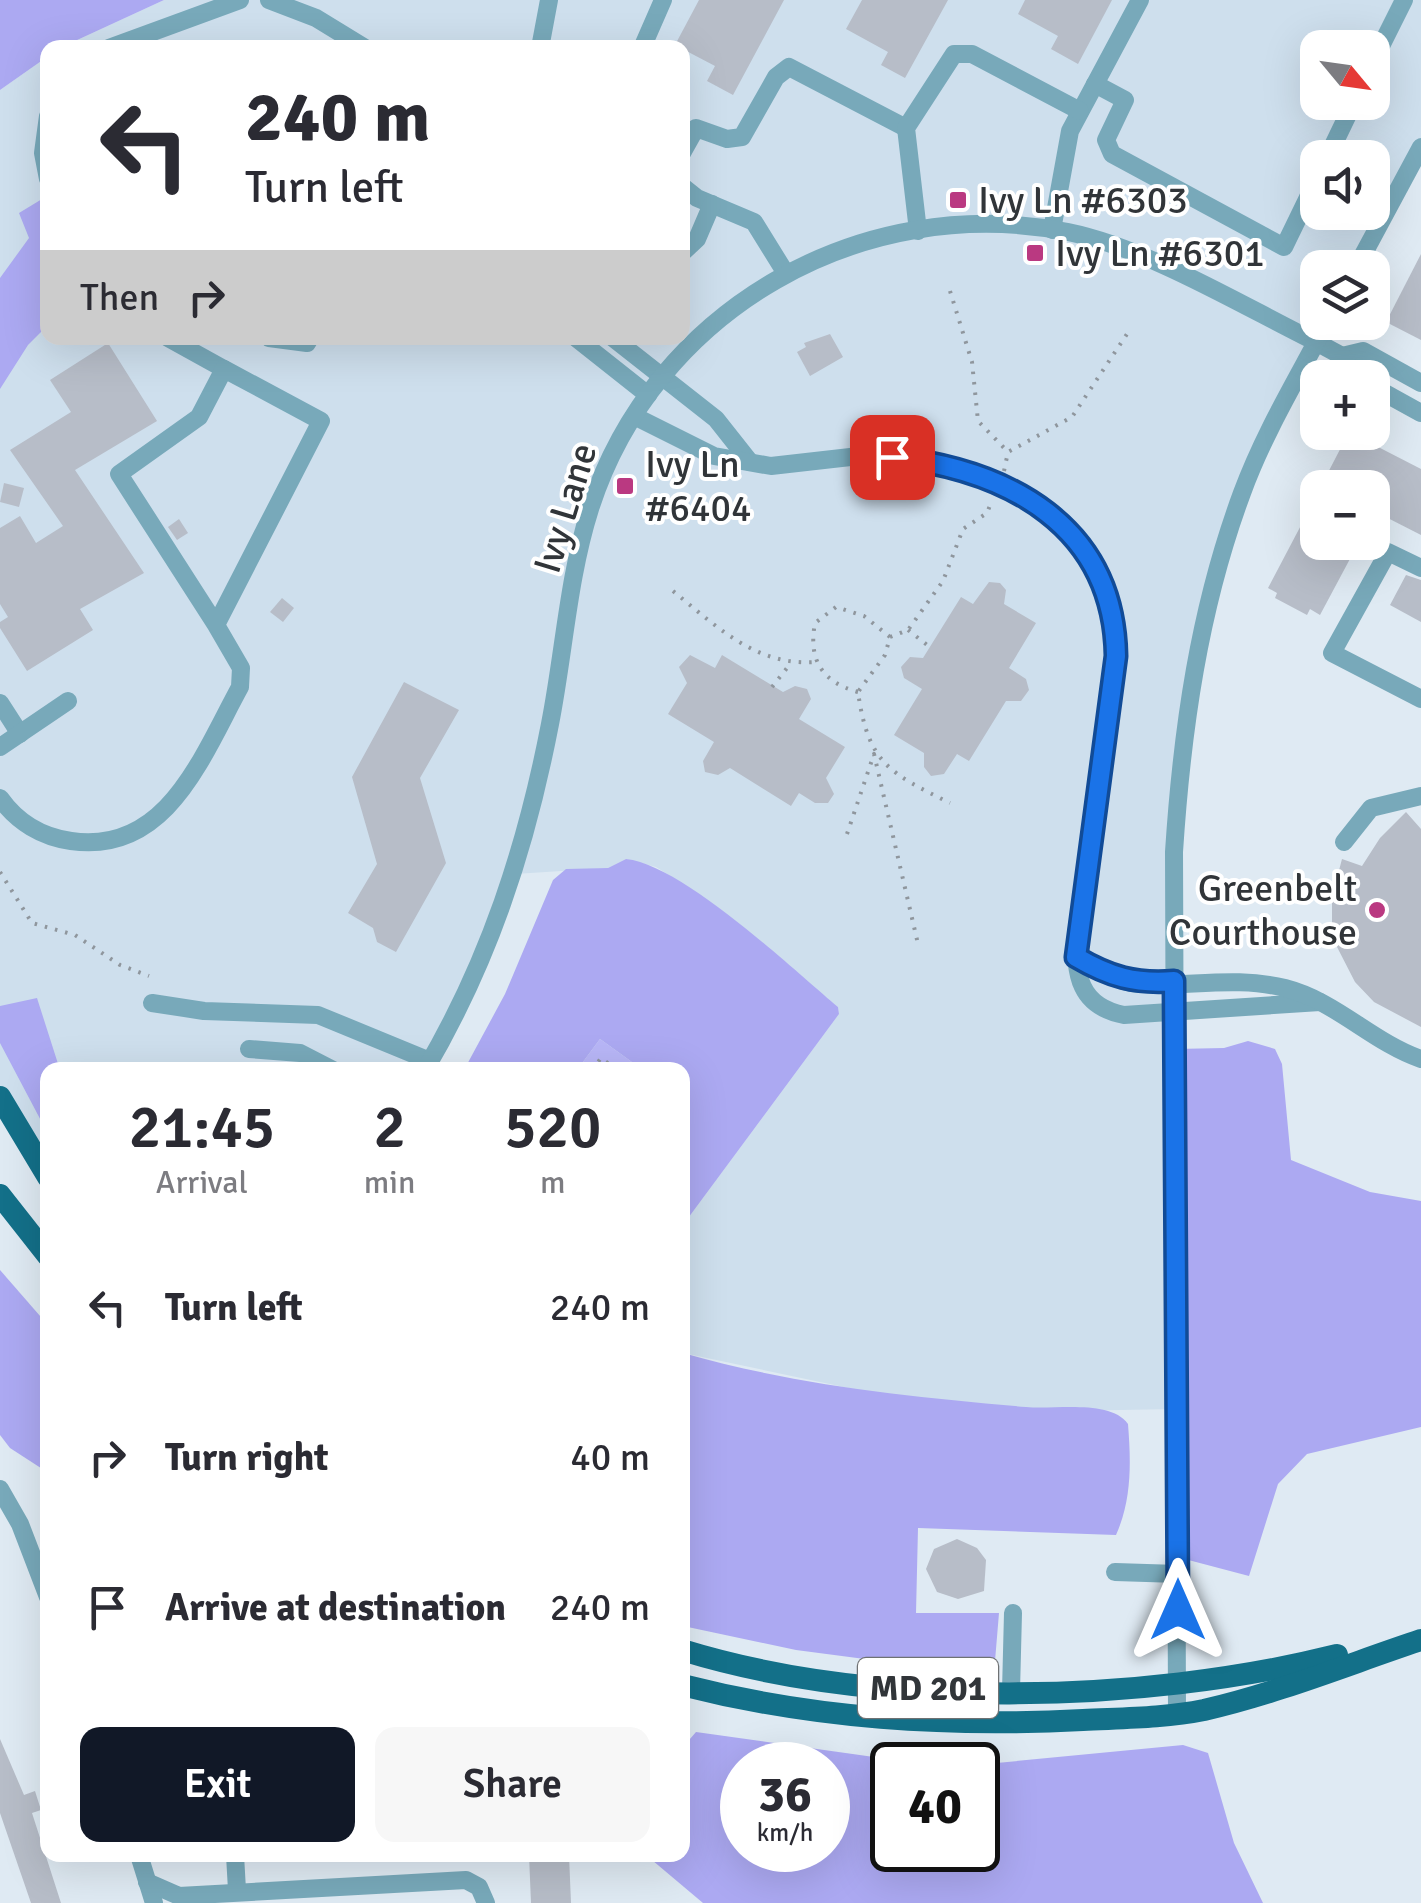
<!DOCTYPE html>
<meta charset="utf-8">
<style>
:root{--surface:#fff;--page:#f7f7f7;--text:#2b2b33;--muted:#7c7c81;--accent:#111827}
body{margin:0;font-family:Signika,sans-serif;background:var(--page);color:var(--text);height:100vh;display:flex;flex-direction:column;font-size:38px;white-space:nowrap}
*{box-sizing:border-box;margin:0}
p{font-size:32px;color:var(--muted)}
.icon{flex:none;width:55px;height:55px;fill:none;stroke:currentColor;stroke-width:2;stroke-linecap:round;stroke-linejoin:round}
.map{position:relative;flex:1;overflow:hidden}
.sheet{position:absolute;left:40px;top:1062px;width:650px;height:800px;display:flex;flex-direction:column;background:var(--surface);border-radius:20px;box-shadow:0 10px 40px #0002}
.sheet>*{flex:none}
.hud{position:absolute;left:40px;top:40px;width:650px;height:305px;border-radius:20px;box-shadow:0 10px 40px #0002;background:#fff;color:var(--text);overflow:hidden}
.needle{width:65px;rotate:119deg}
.controls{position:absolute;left:1300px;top:30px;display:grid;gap:20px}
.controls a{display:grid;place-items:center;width:90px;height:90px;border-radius:20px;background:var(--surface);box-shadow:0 10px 40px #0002;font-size:50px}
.speed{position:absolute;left:720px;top:1742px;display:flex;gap:20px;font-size:50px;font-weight:700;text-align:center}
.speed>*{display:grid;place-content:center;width:130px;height:130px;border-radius:50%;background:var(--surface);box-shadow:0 10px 40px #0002;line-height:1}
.speed small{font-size:25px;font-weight:400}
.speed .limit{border:5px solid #111;border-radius:15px;background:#fff;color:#111}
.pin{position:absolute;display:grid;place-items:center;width:85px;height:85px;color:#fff;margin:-42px;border-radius:20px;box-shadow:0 5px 15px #0006}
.me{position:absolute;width:110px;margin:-55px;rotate:0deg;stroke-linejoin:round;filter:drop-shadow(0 0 8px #0008)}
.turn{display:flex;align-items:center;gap:35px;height:210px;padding:0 40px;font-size:45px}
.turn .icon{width:130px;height:130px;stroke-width:2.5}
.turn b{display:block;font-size:70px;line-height:85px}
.then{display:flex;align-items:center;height:95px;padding:0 40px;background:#0003;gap:20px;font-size:38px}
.eta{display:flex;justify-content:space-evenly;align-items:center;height:170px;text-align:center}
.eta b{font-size:60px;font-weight:600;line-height:70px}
.primary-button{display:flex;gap:20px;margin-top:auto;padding:20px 40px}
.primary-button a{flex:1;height:115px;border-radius:20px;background:var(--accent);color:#fff;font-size:40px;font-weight:600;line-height:115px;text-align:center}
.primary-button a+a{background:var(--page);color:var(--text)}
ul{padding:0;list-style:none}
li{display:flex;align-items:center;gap:30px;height:150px;padding:0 40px}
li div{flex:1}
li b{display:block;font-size:38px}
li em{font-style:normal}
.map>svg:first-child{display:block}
.built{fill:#cedfed;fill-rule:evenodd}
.green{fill:#b8b6f7}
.forest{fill:#aca9f2;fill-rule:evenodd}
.building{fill:#b7bdc8}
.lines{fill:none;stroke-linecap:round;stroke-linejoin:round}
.path{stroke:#8f969d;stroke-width:4;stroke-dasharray:2.5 8;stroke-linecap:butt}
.minor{stroke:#78a9ba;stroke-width:18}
.major{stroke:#137089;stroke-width:22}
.route-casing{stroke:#114b97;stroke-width:25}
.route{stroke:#1a73e8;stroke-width:18}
.poi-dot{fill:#ba3981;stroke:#fff;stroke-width:4}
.labels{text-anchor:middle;stroke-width:8;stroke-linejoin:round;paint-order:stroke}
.shield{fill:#fff;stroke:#6f7274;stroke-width:2.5}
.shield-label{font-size:35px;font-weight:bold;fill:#313539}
.poi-label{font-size:38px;fill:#313539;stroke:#fff;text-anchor:start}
.street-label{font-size:38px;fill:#313539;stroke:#fff}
</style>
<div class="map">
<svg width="1421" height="1903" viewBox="0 0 1421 1903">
<rect width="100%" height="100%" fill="#dfeaf3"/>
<path class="built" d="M164 0H1421V147L1356 267 1318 268V322L1243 490 1183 738 1178 1409 1062 1411 877 1394 683 1353V1225L839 1014 838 1007 694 891 656 867 626 859 608 868 515 874 425 1070H48L47 1177 0 1097V90L47 57 48 338H682V48L62 47ZM1318 48H1372V102H1318ZM1318 158H1372V212H1318Z"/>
<path class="green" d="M600 1039 643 1070H577Z"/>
<g class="forest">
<path d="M0 0H164L62 47 48 48 47 57 0 90Z"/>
<path d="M47 196V326L28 345 0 389V278L29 238 19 213Z"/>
<path d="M626 859C683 865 791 968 838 1007L839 1014 683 1225 682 1070H643L600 1039 577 1070H464L505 994 553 880 566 869 608 868Z"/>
<path d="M37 998 60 1070H48L47 1132 0 1043V1006Z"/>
<path d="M1248 1041 1275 1049 1282 1064 1291 1160 1370 1192 1421 1201V1427L1307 1454 1278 1484 1249 1576 1177 1557 1175 1049 1224 1048Z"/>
<path d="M0 1270 47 1324V1472L10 1448 0 1435Z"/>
<path d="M683 1353C794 1385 911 1397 1026 1407 1055 1410 1110 1399 1128 1424 1131 1462 1132 1499 1116 1535L918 1528 916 1613H999L995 1661 990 1666 941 1669 796 1650 683 1626Z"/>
<path d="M696 1732 881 1758 986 1764 1183 1745 1208 1753 1234 1843 1263 1903H703L646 1855H682L683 1747ZM742 1765H828V1850H742ZM892 1765H978V1850H892Z"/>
</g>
<g class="building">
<path d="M699 0H784L733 95 707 81 715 66 675 45Z"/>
<path d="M862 0H948L905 78 881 65 888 52 846 29Z"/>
<path d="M1025 0H1112L1078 64 1051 49 1058 36 1018 14Z"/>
<path d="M1421 254V340L1386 322Z"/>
<path d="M830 334 843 357 810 376 797 352 806 347 804 343Z"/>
<path d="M108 343 157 421 75 470 144 573 80 609 93 630 27 671 0 628V622L8 617 0 604V528L20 516 36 543 63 526 10 450 71 412 50 380Z"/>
<path d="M1349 432 1421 469V535L1372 510V488H1320Z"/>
<path d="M4 483 24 488 19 507 0 502Z"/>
<path d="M1318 493V542H1359L1320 615 1310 609 1307 615 1275 598 1277 593 1268 588Z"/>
<path d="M179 519 188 533 177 540 168 527Z"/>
<path d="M1406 575 1421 580V622L1390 605Z"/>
<path d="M989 582 1000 583 1006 590 1004 604 1036 623 1009 668 1026 679 1029 690 1021 701H1006L969 761 957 754 944 774 931 776 924 767V753L894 735 922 689 904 678 901 667 910 657 923 658 961 597 973 604Z"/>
<path d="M282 598 294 608 283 622 270 612Z"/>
<path d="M690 655 715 668 722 655 783 692 795 686 807 689 811 699 799 719 845 747 826 778 834 794 828 803H815L799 793 791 806 730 768 718 775 705 772 703 761 714 742 668 714 687 683 679 667Z"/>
<path d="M404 682 459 710 420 778 446 863 396 952 377 942 373 928 348 913 377 864 352 777Z"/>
<path d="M1406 812 1421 829V1027L1374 1002 1355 982 1336 945 1332 922V897L1342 859 1362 866 1380 838Z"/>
<path d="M957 1539 977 1548 986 1560 984 1591 958 1599 937 1592 926 1569 934 1549Z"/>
<path d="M0 1739 24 1795 35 1791 41 1810 32 1813 61 1903H31L0 1813Z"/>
<path d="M529 1855H569L571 1903H531Z"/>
</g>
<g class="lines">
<g class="path">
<path d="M950 291 972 362 978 421 1007 451"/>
<path d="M1004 471 1008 452 1072 417 1129 331"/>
<path d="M673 591C716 626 756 666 814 662"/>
<path d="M908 630 931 648"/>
<path d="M890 637 908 630 943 581 963 529 987 513 991 503"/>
<path d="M772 687 791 663"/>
<path d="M858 692C822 682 808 660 815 623L836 607 864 616 890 637 885 655 858 692C868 763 889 773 950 803"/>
<path d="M847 834 874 754 918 944"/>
<path d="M0 872 32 923 75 935 120 965 149 976"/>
<path d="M592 1070 601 1058 617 1070"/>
</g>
<g class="minor">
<path d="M269 0 316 18 365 48"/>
<path d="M109 48 240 0"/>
<path d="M540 48 549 0"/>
<path d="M642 48 663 0"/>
<path d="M1372 64 1404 0"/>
<path d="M1095 84 1125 100 1106 140 1112 154 1284 247 1318 177"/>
<path d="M48 116 43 153 48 179"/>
<path d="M682 153 696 128 727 139 742 137 776 77 789 67 906 128"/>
<path d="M1327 158 1354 102"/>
<path d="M682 186 697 198 754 222 785 272"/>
<path d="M1052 230 1070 131 1140 0"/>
<path d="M918 231 906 128 954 54H972L1080 111"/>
<path d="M682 253 697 239 712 204"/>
<path d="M1356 268 1421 147"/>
<path d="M168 338 224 369"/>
<path d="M269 338 307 343 310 338"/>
<path d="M576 338 648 395"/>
<path d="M613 338 716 419 750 462"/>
<path d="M1342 356 1363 351 1421 383"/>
<path d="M1372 386 1421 413"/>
<path d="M634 416 714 456 771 466 868 455 965 470 1038 506 1080 542 1106 589 1116 655 1076 934C1075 975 1079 1006 1124 1015L1320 1002"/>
<path d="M1421 568 1388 552 1332 653 1421 699"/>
<path d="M0 703 20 734"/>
<path d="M0 747 68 701"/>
<path d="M0 798C17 822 42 837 71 841 167 855 202 756 240 687L241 668 216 625 321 421 224 369 199 417 119 474 216 625"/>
<path d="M1344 842 1371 808 1421 796"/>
<path d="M1076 957C1095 968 1116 982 1139 984 1187 987 1237 976 1285 988 1336 1001 1372 1042 1421 1059"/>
<path d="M152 1003 204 1011 318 1015 430 1061"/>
<path d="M249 1049 300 1053 333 1070"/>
<path d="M425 1070C489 961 526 848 550 724 564 653 568 578 590 509 654 309 863 191 1068 232 1147 248 1243 306 1316 342L1342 356 1357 378"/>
<path d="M0 1489 20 1524 48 1597"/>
<path d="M1115 1572 1178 1574"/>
<path d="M1011 1691 1013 1613"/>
<path d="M1177 1713 1174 852C1182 729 1199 609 1242 493 1264 433 1297 379 1327 322"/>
<path d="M139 1855 154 1903"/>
<path d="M235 1855 237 1890"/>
<path d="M147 1882 179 1896 466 1880 479 1887 486 1903"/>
</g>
<g class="major">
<path d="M0 1097 48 1177"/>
<path d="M0 1195 48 1256"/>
<path d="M682 1650C877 1710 1141 1704 1337 1655"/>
<path d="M682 1685C815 1719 946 1727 1083 1720 1122 1718 1165 1718 1204 1710 1278 1693 1349 1664 1421 1640"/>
</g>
</g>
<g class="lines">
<defs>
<path id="route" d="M892 457C1008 470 1114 525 1116 656L1076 957C1110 977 1135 984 1174 981L1178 1610"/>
</defs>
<use href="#route" class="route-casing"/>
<use href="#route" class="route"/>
</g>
<g class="poi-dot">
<rect x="948" y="190" width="20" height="20" rx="5"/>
<rect x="1025" y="243" width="20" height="20" rx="5"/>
<rect x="615" y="476" width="20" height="20" rx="5"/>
<circle cx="1377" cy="910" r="10"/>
</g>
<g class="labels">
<rect class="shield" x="858" y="1658" width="140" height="60" rx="8"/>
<g class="shield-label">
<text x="928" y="1700">MD 201</text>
</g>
<g class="poi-label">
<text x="978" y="213">Ivy Ln #6303</text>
<text x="1055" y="266">Ivy Ln #6301</text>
<text x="645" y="477">Ivy Ln<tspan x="645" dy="44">#6404</tspan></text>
<text x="1357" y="901" text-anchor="end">Greenbelt<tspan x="1357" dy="44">Courthouse</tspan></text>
</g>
<g class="street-label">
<text transform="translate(565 508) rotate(-73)" y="13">Ivy Lane</text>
</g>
</g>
</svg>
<div class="controls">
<a><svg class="needle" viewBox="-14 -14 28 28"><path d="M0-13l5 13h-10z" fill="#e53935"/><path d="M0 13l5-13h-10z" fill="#7c7c81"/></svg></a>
<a><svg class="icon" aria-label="sound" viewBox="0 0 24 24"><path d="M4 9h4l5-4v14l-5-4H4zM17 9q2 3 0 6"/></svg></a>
<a><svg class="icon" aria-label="layers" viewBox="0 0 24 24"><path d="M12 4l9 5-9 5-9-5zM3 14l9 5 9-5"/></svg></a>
<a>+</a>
<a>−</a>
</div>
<div class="speed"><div>36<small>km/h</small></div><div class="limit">40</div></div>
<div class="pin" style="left:892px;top:457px;background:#d93025"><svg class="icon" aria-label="arrive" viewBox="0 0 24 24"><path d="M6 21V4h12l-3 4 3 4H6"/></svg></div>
<svg class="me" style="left:1178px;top:1610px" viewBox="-20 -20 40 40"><path d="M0-17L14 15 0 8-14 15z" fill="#1a73e8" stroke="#fff" stroke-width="4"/></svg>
<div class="hud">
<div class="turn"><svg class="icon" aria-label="left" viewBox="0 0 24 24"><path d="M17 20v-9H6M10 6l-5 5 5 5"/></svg><div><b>240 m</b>Turn left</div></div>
<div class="then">Then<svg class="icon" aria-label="right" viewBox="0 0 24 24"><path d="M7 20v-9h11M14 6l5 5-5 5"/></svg></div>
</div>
<section class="sheet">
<div class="eta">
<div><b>21:45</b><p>Arrival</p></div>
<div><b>2</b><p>min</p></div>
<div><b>520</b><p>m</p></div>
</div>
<ul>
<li><svg class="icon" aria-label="left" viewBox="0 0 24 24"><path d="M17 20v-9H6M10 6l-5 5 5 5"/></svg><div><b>Turn left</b></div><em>240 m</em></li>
<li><svg class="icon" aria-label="right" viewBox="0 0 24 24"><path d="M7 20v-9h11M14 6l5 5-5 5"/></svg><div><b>Turn right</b></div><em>40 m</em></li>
<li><svg class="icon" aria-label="arrive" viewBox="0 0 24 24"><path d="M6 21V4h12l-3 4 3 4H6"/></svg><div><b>Arrive at destination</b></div><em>240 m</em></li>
</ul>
<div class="primary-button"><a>Exit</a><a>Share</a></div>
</section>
</div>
